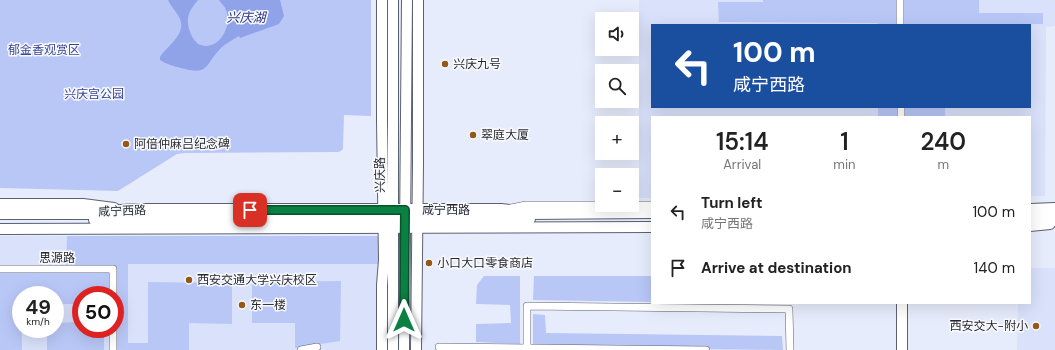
<!DOCTYPE html>
<meta charset="utf-8">
<style>
:root{--surface:#fff;--page:#f2f2f2;--text:#222;--muted:#767676}
body{margin:0;font-family:"DM Sans","Noto Sans SC",sans-serif;background:var(--page);color:var(--text);height:100vh;display:flex;flex-direction:column;font-size:15px;white-space:nowrap}
*{box-sizing:border-box;margin:0}
p{font-size:13px;color:var(--muted)}
.icon{flex:none;width:22px;height:22px;fill:none;stroke:currentColor;stroke-width:2;stroke-linecap:round;stroke-linejoin:round}
.map{position:relative;flex:1;overflow:hidden}
.side{position:absolute;left:651px;top:116px;width:380px;height:188px;display:flex;flex-direction:column;background:var(--surface);border-radius:0px;box-shadow:0 4px 16px #0002}
.side>*{flex:none}
.banner{position:absolute;left:651px;top:24px;width:380px;height:84px;border-radius:0px;box-shadow:0 4px 16px #0002;background:#1a4fa0;color:#fff;overflow:hidden}
.fabs{position:absolute;left:595px;top:12px;display:grid;gap:8px}
.fabs a{display:grid;place-items:center;width:44px;height:44px;border-radius:0px;background:var(--surface);box-shadow:0 4px 16px #0002;font-size:20px}
.speed{position:absolute;left:12px;top:286px;display:flex;gap:8px;font-size:20px;font-weight:700;text-align:center}
.speed>*{display:grid;place-content:center;width:52px;height:52px;border-radius:50%;background:var(--surface);box-shadow:0 4px 16px #0002;line-height:1}
.speed small{font-size:10px;font-weight:400}
.speed .limit{border:6px solid #d22;background:#fff;color:#111}
.pin{position:absolute;display:grid;place-items:center;width:34px;height:34px;color:#fff;margin:-17px;border-radius:8px;box-shadow:0 2px 6px #0006}
.me{position:absolute;width:44px;margin:-22px;rotate:0deg;stroke-linejoin:round;filter:drop-shadow(0 0 3px #0008)}
.turn{display:flex;align-items:center;gap:14px;height:84px;padding:0 16px;font-size:18px}
.turn .icon{width:52px;height:52px;stroke-width:2.5}
.turn b{display:block;font-size:28px;line-height:34px}
.eta{display:flex;justify-content:space-evenly;align-items:center;height:68px;text-align:center}
.eta b{font-size:24px;font-weight:600;line-height:28px}
ul{padding:0;list-style:none}
li{display:flex;align-items:center;gap:12px;height:56px;padding:0 16px}
li div{flex:1}
li b{display:block;font-size:15px}
li em{font-style:normal}
.map>svg:first-child{display:block}
.built{fill:#d9e1fb;fill-rule:evenodd}
.green{fill:#b9c7f7}
.water{fill:#91a3e8}
.lines{fill:none;stroke-linecap:round;stroke-linejoin:round}
.street-casing{stroke:#5c6172;stroke-width:8}
.secondary-casing{stroke:#5c6172;stroke-width:12}
.primary-casing{stroke:#5c6172;stroke-width:14}
.street{stroke:#fff;stroke-width:7}
.secondary{stroke:#fff;stroke-width:10}
.primary{stroke:#fff;stroke-width:12}
.route-casing{stroke:#07532c;stroke-width:10}
.route{stroke:#0b8043;stroke-width:7}
.poi-dot{fill:#945918;stroke:#f9fafe;stroke-width:1.5}
.labels{text-anchor:middle;stroke-width:3;stroke-linejoin:round;paint-order:stroke}
.park-label{font-size:12px;fill:#374596;stroke:#f9fafe}
.poi-label{font-size:12px;fill:#272930;stroke:#f9fafe;text-anchor:start}
.street-label{font-size:12px;fill:#272930;stroke:#f9fafe}
.water-label{font-size:13px;font-style:italic;fill:#2a3585;stroke:#f9fafe}
</style>
<div class="map">
<svg width="1055" height="350" viewBox="0 0 1055 350">
<rect width="100%" height="100%" fill="#e7ecfc"/>
<g class="built">
<path d="M639 0H1055V26L1046 27 1045 196H1030V117H652V198H639ZM652 25H1030V107H652Z"/>
<path d="M0 236H378L377 350H0ZM21 295H55V329H21ZM81 295H115V329H81Z"/>
<path d="M1030 268H1055V350H1017L1018 303H1030Z"/>
</g>
<g class="green">
<path d="M0 0H371V116L344 115 343 149 339 152 185 153 177 154 118 191 0 188Z"/>
<path d="M763 0H979V13H1043V24L878 25 877 23 719 22 718 2H763Z"/>
<rect x="878" y="107" width="67" height="10"/>
<path d="M67 236H378V264H128V343H148V282L232 283V324L189 323V350H113L115 329V295H81V304H55V295H21L22 350H0V269H66Z"/>
<path d="M484 276H520V344L476 342V324L511 323 510 305 476 304 477 285Z"/>
<path d="M534 276H652V302L533 300Z"/>
<path d="M341 281 340 341 295 348V323H252V282Z"/>
<path d="M533 314 545 315 546 333 782 336 783 350 533 348Z"/>
<path d="M81 322V329H104V350H47V329H55V323Z"/>
</g>
<path class="water" d="M168 0H198C194 5 188 12 188 19 187 27 193 43 201 45 219 51 233 25 226 10 225 7 221 3 219 0H280L284 16 279 24 240 38 239 36C233 40 226 43 221 48 204 65 210 76 181 68 173 66 166 64 160 60V57C168 45 186 35 180 19 177 12 171 7 168 0Z"/>
<g class="lines">
<defs>
<g id="street">
<path d="M900 0V25"/>
<path d="M901 107V117"/>
<path d="M632 205H652"/>
<path d="M511 208 526 205H602"/>
<path d="M0 269H113V295"/>
<path d="M113 329V350"/>
<path d="M439 347 706 350"/>
<path d="M527 348V306L789 309 790 350"/>
<path d="M301 350 317 347"/>
</g>
<g id="secondary">
<path d="M0 204H83L114 208"/>
<path d="M1030 226 1050 224"/>
<path d="M0 229 652 227"/>
<path d="M902 303V350"/>
<path d="M382 350V285L384 260 382 120V0"/>
<path d="M393 350V0"/>
<path d="M404 350 407 0"/>
<path d="M416 350 418 163V0"/>
</g>
<g id="primary">
<path d="M1030 210 1055 209"/>
<path d="M0 213H87L138 210H501L527 213 652 212"/>
<path d="M1030 219 1055 220"/>
<path d="M95 220 384 218 417 220 529 219"/>
</g>
</defs>
<use href="#street" class="street-casing"/>
<use href="#secondary" class="secondary-casing"/>
<use href="#primary" class="primary-casing"/>
<use href="#street" class="street"/>
<use href="#secondary" class="secondary"/>
<use href="#primary" class="primary"/>
</g>
<g class="lines">
<defs>
<path id="route" d="M250 210H405L404 320"/>
</defs>
<use href="#route" class="route-casing"/>
<use href="#route" class="route"/>
</g>
<g class="poi-dot">
<circle cx="445" cy="64" r="4"/>
<circle cx="473" cy="135" r="4"/>
<circle cx="126" cy="144" r="4"/>
<circle cx="429" cy="263" r="4"/>
<circle cx="189" cy="280" r="4"/>
<circle cx="242" cy="305" r="4"/>
<circle cx="1036" cy="326" r="4"/>
</g>
<g class="labels">
<g class="park-label">
<text x="44" y="54">郁金香观赏区</text>
<text x="94" y="98">兴庆宫公园</text>
</g>
<g class="poi-label">
<text x="453" y="68">兴庆九号</text>
<text x="481" y="139">翠庭大厦</text>
<text x="134" y="148">阿倍仲麻吕纪念碑</text>
<text x="437" y="267">小口大口零食商店</text>
<text x="197" y="284">西安交通大学兴庆校区</text>
<text x="250" y="309">东一楼</text>
<text x="1028" y="330" text-anchor="end">西安交大-附小</text>
</g>
<g class="street-label">
<text transform="translate(380 175) rotate(-90)" y="4">兴庆路</text>
<text x="446" y="214">咸宁西路</text>
<text transform="translate(122 211) rotate(-2)" y="4">咸宁西路</text>
<text x="57" y="262">思源路</text>
</g>
<g class="water-label">
<text x="246" y="22">兴庆湖</text>
</g>
</g>
</svg>
<div class="fabs">
<a><svg class="icon" aria-label="sound" viewBox="0 0 24 24"><path d="M4 9h4l5-4v14l-5-4H4zM17 9q2 3 0 6"/></svg></a>
<a><svg class="icon" aria-label="search" viewBox="0 0 24 24"><circle cx="10" cy="10" r="6"/><path d="M15 15l6 6"/></svg></a>
<a>+</a>
<a>−</a>
</div>
<div class="speed"><div>49<small>km/h</small></div><div class="limit">50</div></div>
<div class="pin" style="left:250px;top:210px;background:#d93025"><svg class="icon" aria-label="arrive" viewBox="0 0 24 24"><path d="M6 21V4h12l-3 4 3 4H6"/></svg></div>
<svg class="me" style="left:404px;top:320px" viewBox="-20 -20 40 40"><path d="M0-17L14 15 0 8-14 15z" fill="#0b8043" stroke="#fff" stroke-width="4"/></svg>
<div class="banner">
<div class="turn"><svg class="icon" aria-label="left" viewBox="0 0 24 24"><path d="M17 20v-9H6M10 6l-5 5 5 5"/></svg><div><b>100 m</b>咸宁西路</div></div>
</div>
<section class="side">
<div class="eta">
<div><b>15:14</b><p>Arrival</p></div>
<div><b>1</b><p>min</p></div>
<div><b>240</b><p>m</p></div>
</div>
<ul>
<li><svg class="icon" aria-label="left" viewBox="0 0 24 24"><path d="M17 20v-9H6M10 6l-5 5 5 5"/></svg><div><b>Turn left</b><p>咸宁西路</p></div><em>100 m</em></li>
<li><svg class="icon" aria-label="arrive" viewBox="0 0 24 24"><path d="M6 21V4h12l-3 4 3 4H6"/></svg><div><b>Arrive at destination</b></div><em>140 m</em></li>
</ul>
</section>
</div>
